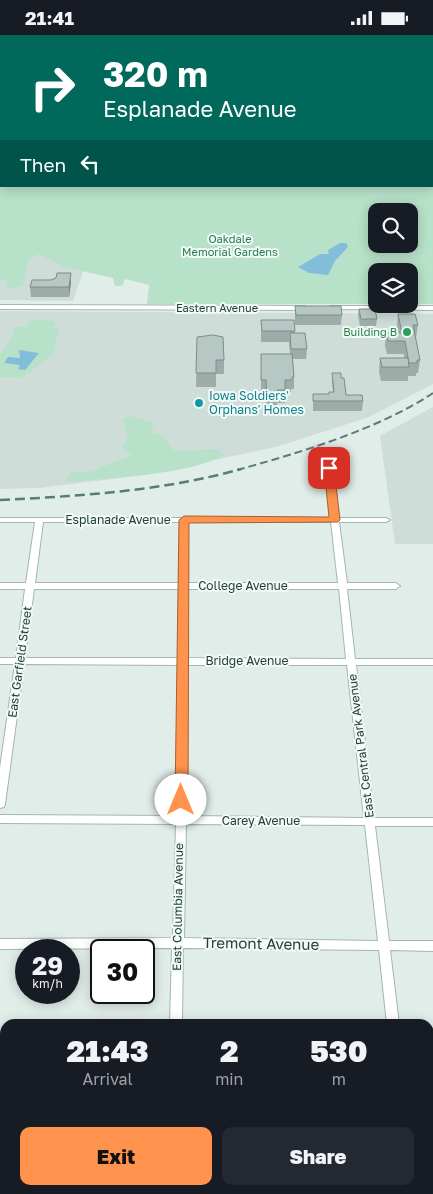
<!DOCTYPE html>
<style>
:root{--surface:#171b24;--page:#242831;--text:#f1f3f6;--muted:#9ea1a6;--accent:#ff934d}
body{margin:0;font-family:"Golos Text",sans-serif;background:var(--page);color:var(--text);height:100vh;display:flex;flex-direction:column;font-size:19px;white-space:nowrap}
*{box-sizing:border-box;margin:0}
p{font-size:16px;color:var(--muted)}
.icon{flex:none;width:28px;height:28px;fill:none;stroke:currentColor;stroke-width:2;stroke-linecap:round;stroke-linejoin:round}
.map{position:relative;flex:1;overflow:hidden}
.sheet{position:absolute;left:0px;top:984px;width:434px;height:176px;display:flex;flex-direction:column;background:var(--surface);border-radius:15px 15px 0 0;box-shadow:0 2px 12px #0003}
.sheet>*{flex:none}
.guide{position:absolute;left:0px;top:0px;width:434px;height:152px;box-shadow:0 2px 12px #0003;background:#00695c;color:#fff;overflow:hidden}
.controls{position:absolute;left:368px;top:168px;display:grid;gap:10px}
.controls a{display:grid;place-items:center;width:50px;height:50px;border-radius:10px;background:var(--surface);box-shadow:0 2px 12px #0003;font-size:25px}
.speed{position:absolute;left:15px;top:904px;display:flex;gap:10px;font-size:25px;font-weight:700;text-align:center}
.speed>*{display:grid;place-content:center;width:65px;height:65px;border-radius:50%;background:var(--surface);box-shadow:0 2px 12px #0003;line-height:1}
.speed small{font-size:12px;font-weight:400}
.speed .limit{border:2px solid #111;border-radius:8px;background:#fff;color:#111}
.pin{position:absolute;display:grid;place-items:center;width:42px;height:42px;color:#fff;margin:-21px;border-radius:10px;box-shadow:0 2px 8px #0006}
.me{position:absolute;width:55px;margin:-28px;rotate:0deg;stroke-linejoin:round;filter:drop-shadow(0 0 4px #0008)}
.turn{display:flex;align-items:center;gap:18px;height:105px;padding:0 20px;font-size:22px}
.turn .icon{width:65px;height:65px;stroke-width:2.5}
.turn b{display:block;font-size:35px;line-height:42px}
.then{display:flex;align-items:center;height:48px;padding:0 20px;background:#0003;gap:10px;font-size:19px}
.eta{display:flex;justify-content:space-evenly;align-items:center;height:85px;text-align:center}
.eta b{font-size:30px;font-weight:800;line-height:35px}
.cta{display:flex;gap:10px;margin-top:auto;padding:10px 20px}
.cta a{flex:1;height:58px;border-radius:10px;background:var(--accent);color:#111;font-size:20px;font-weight:800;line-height:58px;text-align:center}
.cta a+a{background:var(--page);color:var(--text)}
.status{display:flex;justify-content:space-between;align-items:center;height:35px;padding:0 25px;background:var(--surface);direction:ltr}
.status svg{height:14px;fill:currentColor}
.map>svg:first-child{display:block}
.built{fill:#cfddd9}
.green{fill:#b7e1c9;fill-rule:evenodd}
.water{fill:#82bed9}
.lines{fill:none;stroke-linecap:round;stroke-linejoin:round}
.minor-casing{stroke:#a3b6b2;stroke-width:2}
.minor{fill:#fff;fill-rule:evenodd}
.rail-far1{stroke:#597c78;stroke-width:2;stroke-dasharray:8 4;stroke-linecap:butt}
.rail{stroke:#597c78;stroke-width:2.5;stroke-dasharray:10 5;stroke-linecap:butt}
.wall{fill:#9daca8}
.shaded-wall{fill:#7f8c88}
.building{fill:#b6c8c3;stroke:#7f8c88}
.route{fill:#ff934d;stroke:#a66032}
.leisure-dot{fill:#2e9e5b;stroke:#f2f9f7;stroke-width:2}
.culture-dot{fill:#0f9aa8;stroke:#f2f9f7;stroke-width:2}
.labels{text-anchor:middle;stroke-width:4;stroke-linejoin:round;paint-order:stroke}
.far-park-label{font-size:11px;fill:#247c53;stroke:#f2f9f7}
.far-street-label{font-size:11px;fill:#1f403c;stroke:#f2f9f7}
.far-leisure-label{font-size:11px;fill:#27864d;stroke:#f2f9f7;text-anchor:end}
.culture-label{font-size:12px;fill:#0d838f;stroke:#f2f9f7;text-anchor:start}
.street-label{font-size:12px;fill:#1f403c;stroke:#f2f9f7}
.near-street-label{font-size:15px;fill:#1f403c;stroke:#f2f9f7}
</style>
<div class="status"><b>21:41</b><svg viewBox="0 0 49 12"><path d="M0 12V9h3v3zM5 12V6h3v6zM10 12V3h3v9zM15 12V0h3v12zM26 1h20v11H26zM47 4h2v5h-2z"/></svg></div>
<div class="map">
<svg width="433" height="1159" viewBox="0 0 433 1159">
<rect width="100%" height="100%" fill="#e1ede9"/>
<g class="built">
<path d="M0 189 84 234 73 266 0 265Z"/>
<path d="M0 276 433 279V349L369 382 276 412 137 441 39 453 0 454Z"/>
<path d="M433 372V509H395L380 401Z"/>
</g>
<g class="green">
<path d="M0 53 1 151H432L433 70V269H147L149 250 125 244 122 251H115L113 243 64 232 39 219 29 224 23 251 8 254 7 245H0ZM376 176H409V209H376ZM376 236H409V269H376Z"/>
<path d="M30 285 55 286 54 293H59L53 319 22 343 0 342V320L12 301 15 291 27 292Z"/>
<path d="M130 381 154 388 151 398 162 400 174 416 218 414 224 420C190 440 108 443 65 447L70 438 91 436 133 420 122 414 128 401 122 384Z"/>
</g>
<g class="water">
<path d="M340 208H346L348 212 335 226 328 240 309 238 298 232 320 219H329L328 215Z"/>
<path d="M19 315 39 318 25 335 18 334 20 330 4 328 8 322 20 323Z"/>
</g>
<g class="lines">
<defs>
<g id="minor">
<rect x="204" y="0" width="4" height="1"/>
<rect x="340" y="0" width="4" height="1"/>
<path d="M408 0H413V1H409Z"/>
<rect x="432" y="2" width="1" height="2"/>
<path d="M433 53V58L432 57Z"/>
<path d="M0 270 305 271 308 273 305 275 0 274Z"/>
<path d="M331 271H433V275L329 274V272Z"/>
<path d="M326 431H329L333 433 339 483H386L390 485 386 487H339L347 548H396L400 551 396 554H347L355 624H433V630H356L374 783H433V791H375L389 906H433V916L390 915 399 989H387L379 915 183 913 182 989H170L172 913 0 914V904L173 903 176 789 0 788V780L176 781 178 630 24 629 5 769 4 772 0 773V733L15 629H0V623H16L25 554H0V548H26L35 487H0V483H331L325 433ZM43 487H180L179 548H35ZM188 487H331L338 548H188ZM34 554H179L178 623H25ZM188 554H339L346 624 187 623ZM187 630H347L364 783 186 781ZM186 789 365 790 378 906 184 903Z"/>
<path d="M0 1046 5 1047V1057L0 1056Z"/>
<path d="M429 1048H433V1060L429 1059Z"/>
<rect x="167" y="1155" width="12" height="4"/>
<rect x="406" y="1155" width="12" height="4"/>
</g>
</defs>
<use href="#minor" class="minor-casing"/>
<use href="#minor" class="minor"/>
<path class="rail-far1" d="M237 435C299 418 379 394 433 358"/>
<path class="rail" d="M0 465C81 461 163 456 241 434"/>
</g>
<g class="wall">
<path d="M71 238V248L69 262H31L30 252Z"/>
<path d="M295 271 342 280 341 290H295Z"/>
<path d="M359 274 377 284 376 291H360L358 280Z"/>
<path d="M398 279 418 290 416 303H415L420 325 418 338H416V341H408V346H381L379 337 380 323H404V319H387L385 311 386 298H398L397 292Z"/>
<path d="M261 285H294L295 298 307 314 306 324H293L294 342V354H291V357H285V368H277V377H266L265 357H261V319H290L289 307H261Z"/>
<path d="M197 302 224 325V339H216V352H196Z"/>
<path d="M332 338 341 343 346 360 363 366 362 376H313V359H328L333 357 332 348Z"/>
</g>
<path class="shaded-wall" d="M71 238V248L69 262V252Z"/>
<g class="building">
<path d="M57 238H71L69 252H30L32 245H51L56 243Z"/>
<path d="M295 271H341L342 280H296Z"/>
<path d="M359 274H375L377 284H361Z"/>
<path d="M398 279H415L418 290H413L420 325H417V328H409L405 306H388L386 298H402Z"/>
<path d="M261 285H294L295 296H262Z"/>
<path d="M290 298H305L307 314H291Z"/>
<path d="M213 300 223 302 224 325H216V338H196L197 302Z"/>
<path d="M261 319H292L294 342H292V345H285V355H277V364H267L266 345H261Z"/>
<path d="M380 323H408L409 332H382Z"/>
<path d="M332 338H341V343H344L346 360H362L363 366H313V359H329V357H334Z"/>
</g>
<path class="route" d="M329 430 334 433 340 485 338 487 189 488 188 765 186 768H176L175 765 179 485 184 481 329 482 324 433Z"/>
<circle class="leisure-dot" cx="407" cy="297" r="5"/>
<circle class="culture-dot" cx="199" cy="368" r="5"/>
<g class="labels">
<g class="far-park-label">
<text x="230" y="208">Oakdale<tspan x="230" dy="13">Memorial Gardens</tspan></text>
</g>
<g class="far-street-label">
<text x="217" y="277">Eastern Avenue</text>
</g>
<g class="far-leisure-label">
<text x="397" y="301">Building B</text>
</g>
<g class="culture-label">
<text x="209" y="365">Iowa Soldiers'<tspan x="209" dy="14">Orphans' Homes</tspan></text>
</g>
<g class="street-label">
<text x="118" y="489">Esplanade Avenue</text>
<text x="243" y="555">College Avenue</text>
<text x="247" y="630">Bridge Avenue</text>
<text transform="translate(20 627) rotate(-82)" y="4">East Garfield Street</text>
<text transform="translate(361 711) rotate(-97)" y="4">East Central Park Avenue</text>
<text x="261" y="790">Carey Avenue</text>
<text transform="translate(178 872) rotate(-89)" y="4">East Columbia Avenue</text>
</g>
<g class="near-street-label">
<text transform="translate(261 909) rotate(1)" y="5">Tremont Avenue</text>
</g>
</g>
</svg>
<div class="controls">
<a><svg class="icon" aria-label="search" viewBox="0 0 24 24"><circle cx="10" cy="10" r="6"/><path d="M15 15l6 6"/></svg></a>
<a><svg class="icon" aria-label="layers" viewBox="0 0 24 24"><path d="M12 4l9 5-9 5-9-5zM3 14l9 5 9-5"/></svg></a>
</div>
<div class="speed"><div>29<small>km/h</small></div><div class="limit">30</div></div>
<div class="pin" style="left:329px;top:433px;background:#d93025"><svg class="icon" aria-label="arrive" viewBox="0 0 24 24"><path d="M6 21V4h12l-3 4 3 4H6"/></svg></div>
<svg class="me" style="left:181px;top:765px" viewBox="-20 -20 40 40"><circle r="19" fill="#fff"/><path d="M0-13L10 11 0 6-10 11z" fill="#ff934d"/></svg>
<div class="guide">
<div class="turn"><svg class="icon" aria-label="right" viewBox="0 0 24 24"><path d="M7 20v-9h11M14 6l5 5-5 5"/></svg><div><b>320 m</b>Esplanade Avenue</div></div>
<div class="then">Then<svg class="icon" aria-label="left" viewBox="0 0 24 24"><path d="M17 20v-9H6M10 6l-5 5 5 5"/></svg></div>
</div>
<section class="sheet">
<div class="eta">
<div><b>21:43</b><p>Arrival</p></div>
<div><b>2</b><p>min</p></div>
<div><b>530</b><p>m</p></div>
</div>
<div class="cta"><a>Exit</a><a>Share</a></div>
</section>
</div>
